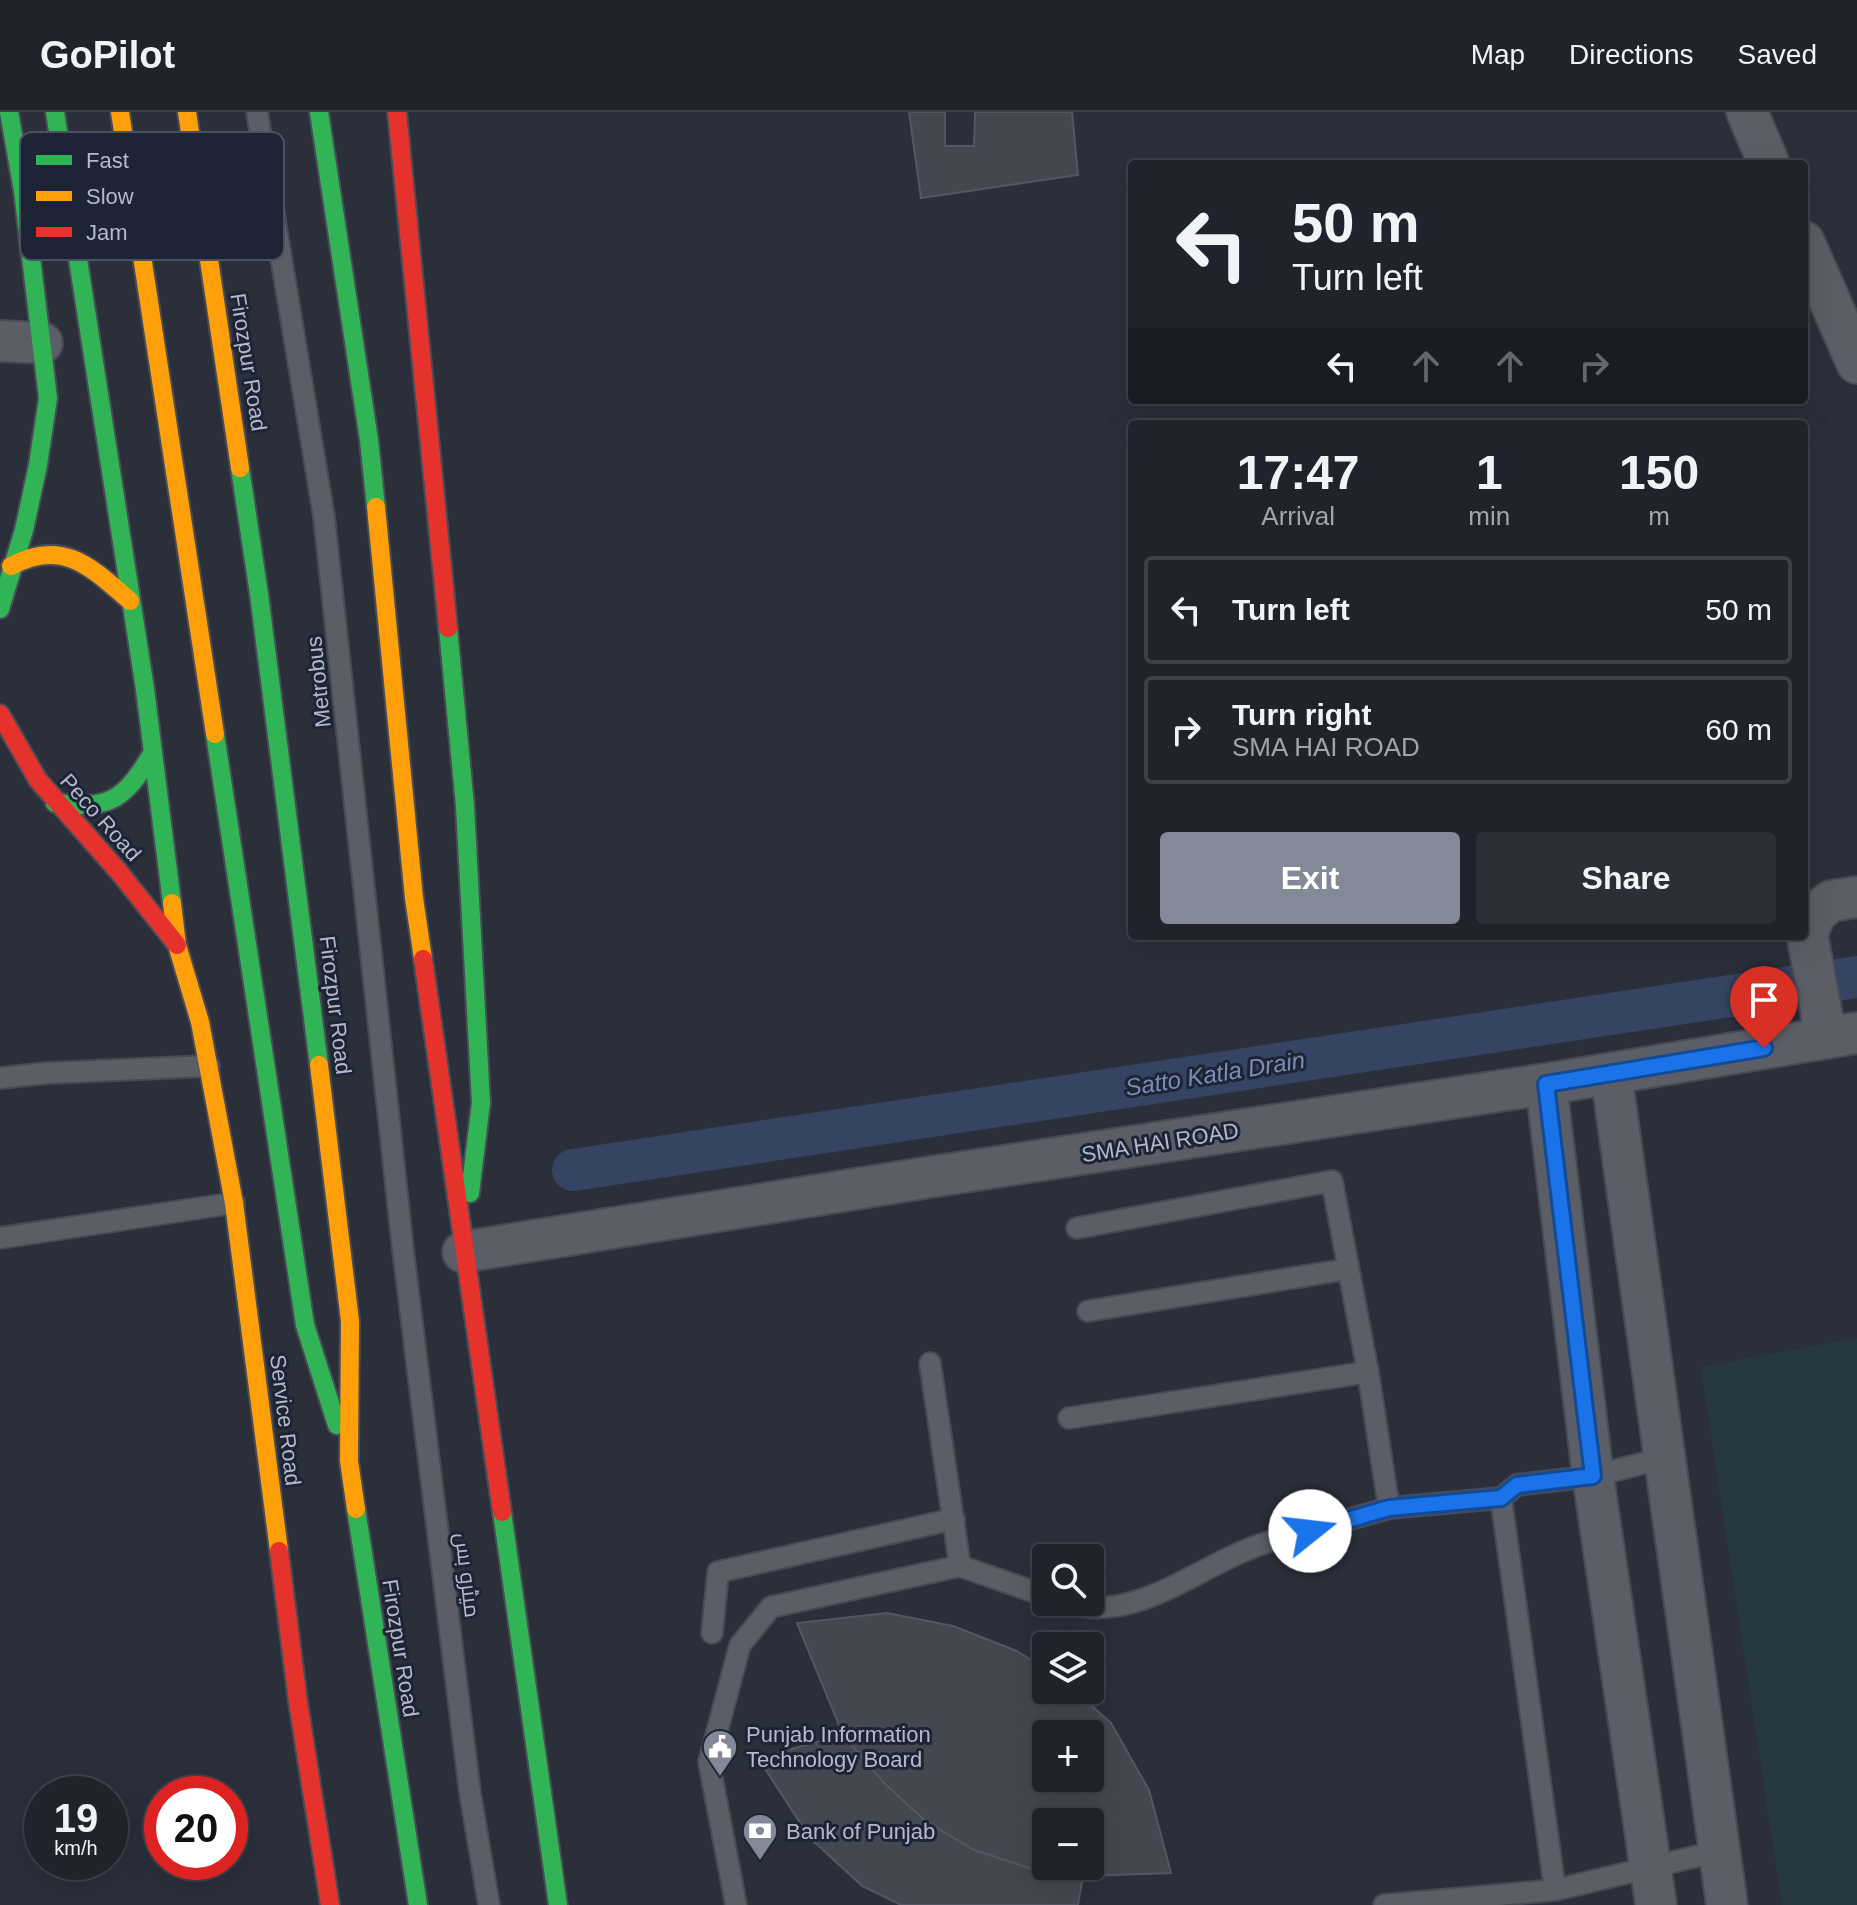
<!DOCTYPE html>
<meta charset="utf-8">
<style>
:root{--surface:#20232c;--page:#2d2f38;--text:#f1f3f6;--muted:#a2a4a9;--line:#3d4048;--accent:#848998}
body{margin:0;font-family:Arial,Cairo,sans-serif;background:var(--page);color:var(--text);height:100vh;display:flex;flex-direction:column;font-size:30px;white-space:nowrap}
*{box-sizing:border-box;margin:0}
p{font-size:26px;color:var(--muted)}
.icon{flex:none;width:44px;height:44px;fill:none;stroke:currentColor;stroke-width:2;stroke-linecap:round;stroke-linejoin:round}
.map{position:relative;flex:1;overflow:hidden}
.side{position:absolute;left:1128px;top:308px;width:680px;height:520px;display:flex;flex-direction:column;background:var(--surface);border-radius:8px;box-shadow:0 8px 32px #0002,0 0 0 2px var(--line)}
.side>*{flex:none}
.hud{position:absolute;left:1128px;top:48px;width:680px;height:244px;border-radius:8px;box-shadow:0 8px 32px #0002,0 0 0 2px var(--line);background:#20232c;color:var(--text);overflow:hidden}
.controls{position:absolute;left:1032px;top:1432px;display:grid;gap:16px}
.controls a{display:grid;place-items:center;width:72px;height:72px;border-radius:8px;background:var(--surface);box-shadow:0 8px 32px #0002,0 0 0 2px var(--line);font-size:40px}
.speed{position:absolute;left:24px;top:1664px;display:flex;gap:16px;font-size:40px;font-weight:700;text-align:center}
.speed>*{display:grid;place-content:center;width:104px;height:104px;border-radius:50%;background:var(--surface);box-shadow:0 8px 32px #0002,0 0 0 2px var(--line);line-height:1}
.speed small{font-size:20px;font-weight:400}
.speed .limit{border:12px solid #d22;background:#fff;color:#111}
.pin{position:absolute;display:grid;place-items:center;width:68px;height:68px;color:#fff;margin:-82px -34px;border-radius:50% 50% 50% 0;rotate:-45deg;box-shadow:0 0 8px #0007}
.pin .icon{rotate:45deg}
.me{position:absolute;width:88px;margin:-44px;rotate:74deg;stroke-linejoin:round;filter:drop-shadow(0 0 6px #0008)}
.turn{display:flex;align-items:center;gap:28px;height:168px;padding:0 32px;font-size:36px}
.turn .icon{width:104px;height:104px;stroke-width:2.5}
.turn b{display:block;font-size:56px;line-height:68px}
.lanes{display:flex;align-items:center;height:76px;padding:0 32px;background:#0003;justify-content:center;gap:40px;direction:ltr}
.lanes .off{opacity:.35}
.eta{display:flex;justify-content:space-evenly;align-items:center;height:136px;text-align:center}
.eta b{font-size:48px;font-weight:700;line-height:56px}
.button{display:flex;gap:16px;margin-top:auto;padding:16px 32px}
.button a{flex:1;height:92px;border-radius:8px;background:var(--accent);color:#fff;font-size:32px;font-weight:700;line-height:92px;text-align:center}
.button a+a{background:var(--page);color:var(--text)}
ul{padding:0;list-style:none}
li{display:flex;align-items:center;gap:24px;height:108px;margin:0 16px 12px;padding:0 16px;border:4px solid var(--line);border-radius:8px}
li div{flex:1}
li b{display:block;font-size:30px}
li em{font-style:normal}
header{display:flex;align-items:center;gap:48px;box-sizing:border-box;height:112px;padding:0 40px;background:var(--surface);border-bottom:2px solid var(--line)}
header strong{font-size:38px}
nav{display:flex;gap:44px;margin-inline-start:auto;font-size:28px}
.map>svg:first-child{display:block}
.green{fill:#273940}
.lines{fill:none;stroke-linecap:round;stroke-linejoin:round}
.canal{stroke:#364464;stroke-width:42}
.building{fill:#434750;stroke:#525761;stroke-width:2;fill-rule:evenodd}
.lane-casing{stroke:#474a52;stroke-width:24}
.street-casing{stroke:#474a52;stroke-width:44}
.fast-casing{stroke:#484c56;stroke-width:22}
.slow-casing{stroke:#484c56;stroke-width:22}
.jam-casing{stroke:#484c56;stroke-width:22}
.lane{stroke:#5b5e67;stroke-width:20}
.street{stroke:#5b5e67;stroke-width:40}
.fast{stroke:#30b455;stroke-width:18}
.slow{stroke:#ff9f0a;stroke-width:18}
.jam{stroke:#e5322d;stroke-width:18}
.route-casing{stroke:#114b97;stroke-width:20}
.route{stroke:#1a73e8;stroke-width:14}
.labels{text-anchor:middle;stroke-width:6;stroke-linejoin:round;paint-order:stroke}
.street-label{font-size:22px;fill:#b5bacb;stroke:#1d2435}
.poi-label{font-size:22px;fill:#b5bacb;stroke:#1d2435;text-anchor:start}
.water-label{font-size:24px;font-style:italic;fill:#7b8db3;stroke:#1d2435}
.key{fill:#1d2435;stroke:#4b5162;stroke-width:2}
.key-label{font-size:22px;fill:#b5bacb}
</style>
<header>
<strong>GoPilot</strong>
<nav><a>Map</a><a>Directions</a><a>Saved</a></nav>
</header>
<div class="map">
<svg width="1857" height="1793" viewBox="0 0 1857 1793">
<rect width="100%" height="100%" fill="#2a2f3a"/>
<path class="green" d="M1857 1226V1793H1782L1701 1255Z"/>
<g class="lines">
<path class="canal" d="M573 1058 1857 865"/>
</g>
<g class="building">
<path d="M909 0H945V34H974L975 0H1072L1078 63 921 86Z"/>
<path d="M887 1501 953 1514 1017 1539 1046 1558V1578H1074L1111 1611 1149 1678 1171 1761 1083 1764 1032 1757 974 1738 924 1708 884 1671 843 1623 797 1511ZM1046 1622H1090V1666H1046ZM1046 1710H1090V1754H1046Z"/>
<path d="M843 1623 884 1671 924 1708 974 1738 1032 1757 1083 1764 1078 1793H901L862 1774 810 1726 758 1646Z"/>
</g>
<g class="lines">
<defs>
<g id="lane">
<path d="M257 0 324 405 403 1138 470 1681 489 1793"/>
<path d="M0 966 47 961 209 954"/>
<path d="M1077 1116 1332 1069 1368 1260 1389 1396 1501 1386 1555 1778"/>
<path d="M0 1126 234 1091"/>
<path d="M1088 1199 1348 1157"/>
<path d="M1069 1306 1368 1260"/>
<path d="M1501 1386 1517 1373 1593 1364 1664 1346"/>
<path d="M960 1454 1046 1484"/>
<path d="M1064 1490C1133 1514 1196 1455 1259 1433 1302 1419 1346 1409 1389 1396"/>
<path d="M712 1521 718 1460 954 1407"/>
<path d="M736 1793 709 1650 740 1533 771 1495 960 1454 930 1251"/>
<path d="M1384 1793 1555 1778 1719 1739"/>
</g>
<g id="street">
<path d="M1747 0 1769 52"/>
<path d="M1804 130 1857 251"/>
<path d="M0 229 42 231"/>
<path d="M1826 926 1807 822 1815 802 1831 789 1857 785"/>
<path d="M1611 961 1727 1793"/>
<path d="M1546 972 1593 1364 1656 1793"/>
<path d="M463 1140 930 1065 1546 972 1857 921"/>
</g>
<g id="fast">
<path d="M55 0 145 577 172 791"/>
<path d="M319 0 369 328 376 395"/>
<path d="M240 356 259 482 319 953"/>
<path d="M0 497 24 418 38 353 48 286 23 79 9 0"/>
<path d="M448 516 465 694 481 991 470 1081"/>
<path d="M215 622 305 1213 337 1313"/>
<path d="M55 691C110 698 124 688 152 642"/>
<path d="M356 1397 418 1793"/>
<path d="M502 1400 558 1793"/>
</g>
<g id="slow">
<path d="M120 0 215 622"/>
<path d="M187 0 240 356"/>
<path d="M376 395 414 786 423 847"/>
<path d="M11 454C63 426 91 455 130 489"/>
<path d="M172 791 177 833 200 910 234 1091 279 1439"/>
<path d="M319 953 350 1209 349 1349 356 1397"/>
</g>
<g id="jam">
<path d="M397 0 448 516"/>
<path d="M0 602 38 668 119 760 177 833"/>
<path d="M423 847 502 1400"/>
<path d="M279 1439 298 1590 330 1793"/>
</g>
</defs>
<use href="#lane" class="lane-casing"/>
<use href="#street" class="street-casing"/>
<use href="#fast" class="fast-casing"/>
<use href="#slow" class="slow-casing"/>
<use href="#jam" class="jam-casing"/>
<use href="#lane" class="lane"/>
<use href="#street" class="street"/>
<use href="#fast" class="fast"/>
<use href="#slow" class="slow"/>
<use href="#jam" class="jam"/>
</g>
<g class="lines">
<defs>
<path id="route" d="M1310 1419 1389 1396 1501 1386 1517 1373 1593 1364 1546 972 1764 936"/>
</defs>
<use href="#route" class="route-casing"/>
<use href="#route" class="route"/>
</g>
<defs>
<symbol id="civic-pin" viewBox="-11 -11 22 30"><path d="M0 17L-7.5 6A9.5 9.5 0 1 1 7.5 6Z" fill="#848998" stroke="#1d2435"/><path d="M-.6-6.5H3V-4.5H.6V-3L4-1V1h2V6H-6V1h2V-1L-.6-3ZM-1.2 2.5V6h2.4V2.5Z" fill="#fff"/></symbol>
<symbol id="bank-pin" viewBox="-11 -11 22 30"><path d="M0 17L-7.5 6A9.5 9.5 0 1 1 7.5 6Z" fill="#848998" stroke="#1d2435"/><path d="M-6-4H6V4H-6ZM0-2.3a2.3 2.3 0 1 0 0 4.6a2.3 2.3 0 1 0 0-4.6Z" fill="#fff"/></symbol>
</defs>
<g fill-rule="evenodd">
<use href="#civic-pin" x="700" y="1615" width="40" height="54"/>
<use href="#bank-pin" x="740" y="1699" width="40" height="54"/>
</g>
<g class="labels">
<g class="street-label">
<text transform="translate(249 250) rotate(81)" y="8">Firozpur Road</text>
<text transform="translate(318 570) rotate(-96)" y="8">Metrobus</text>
<text transform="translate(101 705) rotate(48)" y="8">Peco Road</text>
<text transform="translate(336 893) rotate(83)" y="8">Firozpur Road</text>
<text transform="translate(1160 1030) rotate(-9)" y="8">SMA HAI ROAD</text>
<text transform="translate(286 1308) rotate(83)" y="8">Service Road</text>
<text transform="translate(468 1463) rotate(83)" y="8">میٹرو بس</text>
<text transform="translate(401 1536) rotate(81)" y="8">Firozpur Road</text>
</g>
<g class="poi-label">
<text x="746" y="1630">Punjab Information<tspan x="746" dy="25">Technology Board</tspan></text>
<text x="786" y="1727">Bank of Punjab</text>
</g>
<g class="water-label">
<text transform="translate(1215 962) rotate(-9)" y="8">Satto Katla Drain</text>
</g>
</g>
<rect x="20" y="20" width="264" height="128" rx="12" class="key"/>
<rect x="36" y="43" width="36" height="10" fill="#30b455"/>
<rect x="36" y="79" width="36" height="10" fill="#ff9f0a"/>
<rect x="36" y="115" width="36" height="10" fill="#e5322d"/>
<g class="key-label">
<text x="86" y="56">Fast</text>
<text x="86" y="92">Slow</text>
<text x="86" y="128">Jam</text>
</g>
</svg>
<div class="controls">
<a><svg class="icon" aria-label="search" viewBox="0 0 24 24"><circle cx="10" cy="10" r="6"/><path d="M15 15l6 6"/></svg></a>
<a><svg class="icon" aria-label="layers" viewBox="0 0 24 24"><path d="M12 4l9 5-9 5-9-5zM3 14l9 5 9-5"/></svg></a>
<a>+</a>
<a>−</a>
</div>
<div class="speed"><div>19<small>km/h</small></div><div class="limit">20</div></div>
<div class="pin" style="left:1764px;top:936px;background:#d93025"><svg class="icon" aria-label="arrive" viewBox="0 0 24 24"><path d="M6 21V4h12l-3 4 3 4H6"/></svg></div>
<svg class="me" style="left:1310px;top:1419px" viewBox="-20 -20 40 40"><circle r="19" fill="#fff"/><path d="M0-13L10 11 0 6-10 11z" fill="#1a73e8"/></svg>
<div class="hud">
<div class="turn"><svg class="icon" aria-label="left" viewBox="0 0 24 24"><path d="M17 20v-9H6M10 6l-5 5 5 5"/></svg><div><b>50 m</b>Turn left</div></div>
<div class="lanes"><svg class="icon" aria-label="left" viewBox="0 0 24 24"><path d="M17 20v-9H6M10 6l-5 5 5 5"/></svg><svg class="icon off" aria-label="ahead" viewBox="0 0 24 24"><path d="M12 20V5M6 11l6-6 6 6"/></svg><svg class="icon off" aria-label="ahead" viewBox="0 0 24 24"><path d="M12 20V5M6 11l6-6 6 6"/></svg><svg class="icon off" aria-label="right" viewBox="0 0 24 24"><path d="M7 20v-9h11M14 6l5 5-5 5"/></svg></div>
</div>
<section class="side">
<div class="eta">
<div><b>17:47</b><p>Arrival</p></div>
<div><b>1</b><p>min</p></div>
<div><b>150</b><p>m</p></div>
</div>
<ul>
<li><svg class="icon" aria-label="left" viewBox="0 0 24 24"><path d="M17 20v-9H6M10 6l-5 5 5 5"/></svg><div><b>Turn left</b></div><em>50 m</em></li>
<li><svg class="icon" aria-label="right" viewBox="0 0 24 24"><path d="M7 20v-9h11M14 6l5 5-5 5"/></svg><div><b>Turn right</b><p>SMA HAI ROAD</p></div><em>60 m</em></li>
</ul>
<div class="button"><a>Exit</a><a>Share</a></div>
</section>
</div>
